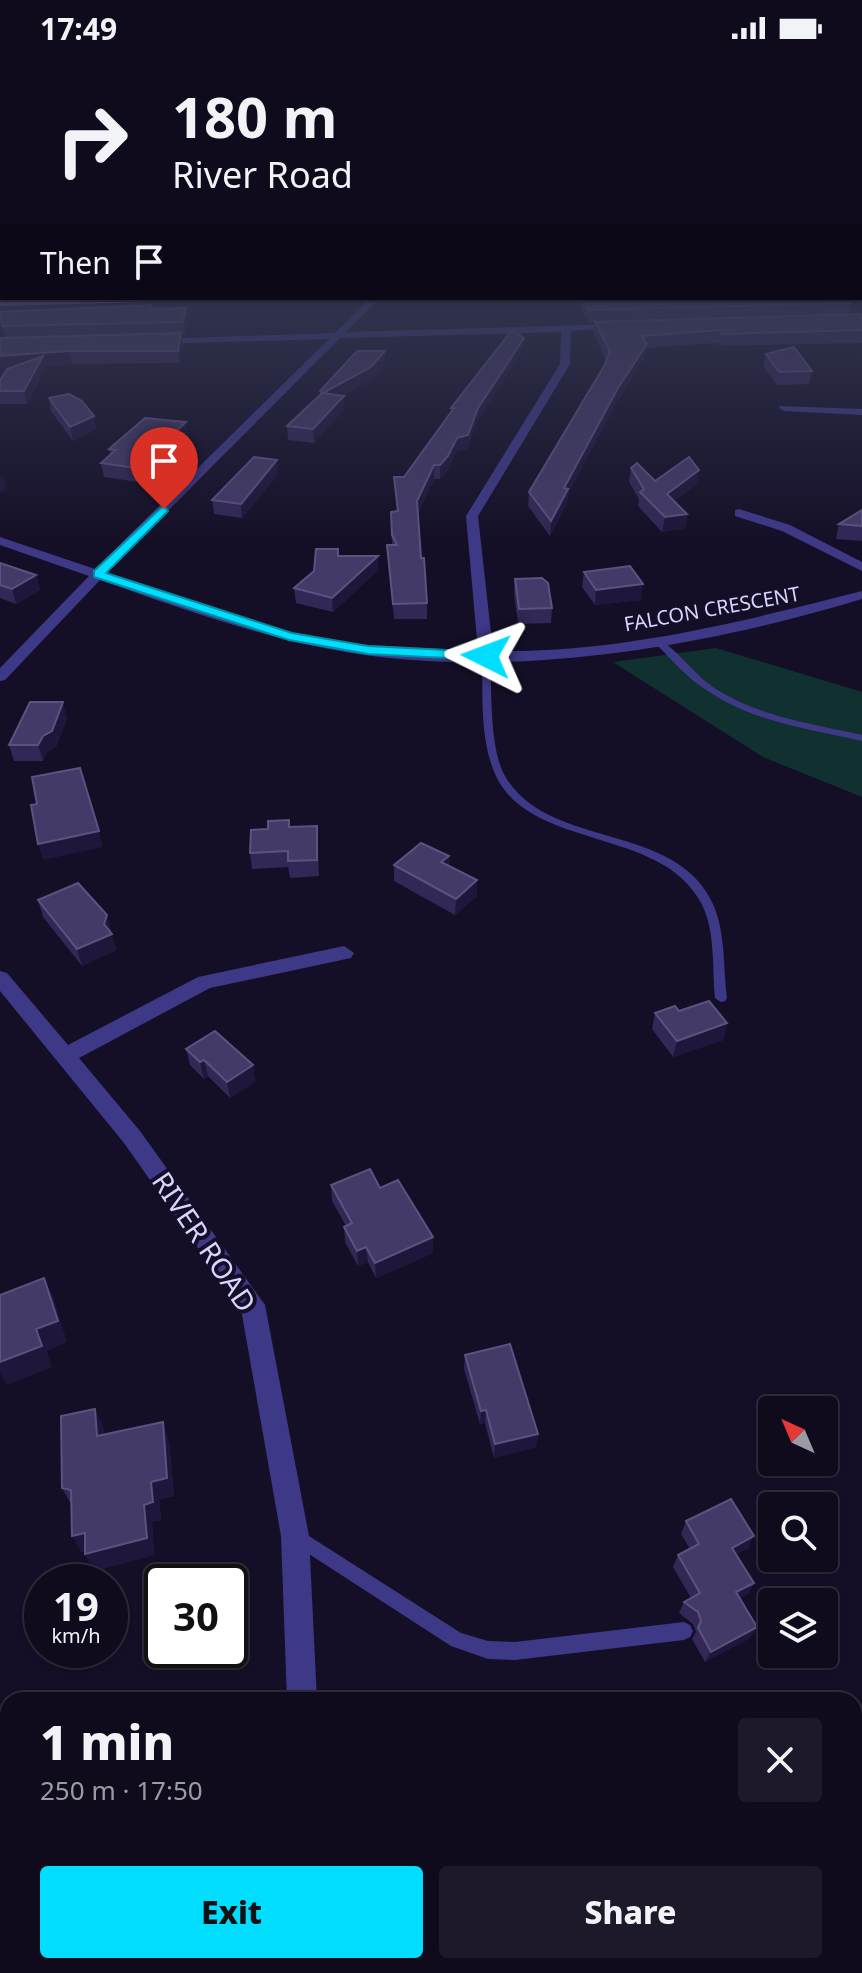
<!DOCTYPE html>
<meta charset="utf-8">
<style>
:root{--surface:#0f0b1d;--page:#1d192a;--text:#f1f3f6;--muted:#9b9ba4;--line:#2f2b3b;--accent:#0df}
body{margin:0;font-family:"Noto Sans",sans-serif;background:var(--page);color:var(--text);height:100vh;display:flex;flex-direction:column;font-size:30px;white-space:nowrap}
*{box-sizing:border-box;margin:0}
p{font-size:26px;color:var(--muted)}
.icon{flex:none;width:44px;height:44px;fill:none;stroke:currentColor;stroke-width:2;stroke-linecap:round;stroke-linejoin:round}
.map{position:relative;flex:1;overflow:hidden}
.drawer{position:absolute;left:0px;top:1636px;width:862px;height:282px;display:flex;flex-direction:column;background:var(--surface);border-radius:24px 24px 0 0;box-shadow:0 2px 6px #0004,0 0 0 2px var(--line)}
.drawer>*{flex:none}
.top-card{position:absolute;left:0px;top:0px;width:862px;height:244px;box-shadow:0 2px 6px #0004,0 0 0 2px var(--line);background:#0f0b1d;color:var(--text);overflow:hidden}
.needle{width:52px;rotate:316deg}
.buttons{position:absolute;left:758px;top:1340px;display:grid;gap:16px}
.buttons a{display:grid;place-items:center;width:80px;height:80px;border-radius:8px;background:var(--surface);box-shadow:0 2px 6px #0004,0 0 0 2px var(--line);font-size:40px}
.speed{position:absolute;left:24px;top:1508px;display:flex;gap:16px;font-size:40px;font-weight:700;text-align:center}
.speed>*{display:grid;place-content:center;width:104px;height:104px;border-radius:50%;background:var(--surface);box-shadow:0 2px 6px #0004,0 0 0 2px var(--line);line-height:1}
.speed small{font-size:20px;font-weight:400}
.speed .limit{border:4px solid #111;border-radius:12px;background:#fff;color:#111}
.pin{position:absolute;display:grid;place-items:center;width:68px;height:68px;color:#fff;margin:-82px -34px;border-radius:50% 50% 50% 0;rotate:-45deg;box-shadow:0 0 8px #0007}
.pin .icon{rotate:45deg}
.me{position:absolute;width:88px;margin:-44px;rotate:273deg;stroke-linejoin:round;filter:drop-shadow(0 0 6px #0008)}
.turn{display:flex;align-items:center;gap:28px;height:168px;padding:0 40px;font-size:36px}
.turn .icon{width:104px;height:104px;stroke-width:2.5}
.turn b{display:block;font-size:56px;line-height:68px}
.then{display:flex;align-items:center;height:76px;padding:0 40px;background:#0003;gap:16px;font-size:30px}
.round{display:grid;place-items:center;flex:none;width:84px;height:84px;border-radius:8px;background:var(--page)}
.head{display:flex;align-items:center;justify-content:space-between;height:136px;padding:0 40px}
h1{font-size:48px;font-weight:800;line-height:60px}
.cta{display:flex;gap:16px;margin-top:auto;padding:16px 40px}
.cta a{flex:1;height:92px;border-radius:8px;background:var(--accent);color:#111;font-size:32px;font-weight:800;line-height:92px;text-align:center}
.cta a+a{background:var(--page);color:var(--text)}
.status{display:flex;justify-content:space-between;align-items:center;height:56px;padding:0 40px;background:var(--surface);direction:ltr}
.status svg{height:22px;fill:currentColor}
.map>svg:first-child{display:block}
.green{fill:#113131}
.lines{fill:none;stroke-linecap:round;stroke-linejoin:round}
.service{fill:#3e3987;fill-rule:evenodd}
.minor{fill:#3e3987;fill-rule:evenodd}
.primary{fill:#c85bff;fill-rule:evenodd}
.wall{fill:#322755}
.shaded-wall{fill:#1e163b}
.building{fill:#443a67;stroke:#5c527f;stroke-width:2}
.route{fill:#0df;stroke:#0090a6;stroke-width:2}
.labels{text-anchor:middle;stroke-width:8;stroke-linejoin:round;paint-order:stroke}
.far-street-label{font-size:20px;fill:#dbd4ff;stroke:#140f27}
.near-street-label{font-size:28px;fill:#dbd4ff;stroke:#140f27}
</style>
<div class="status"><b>17:49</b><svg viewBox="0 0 49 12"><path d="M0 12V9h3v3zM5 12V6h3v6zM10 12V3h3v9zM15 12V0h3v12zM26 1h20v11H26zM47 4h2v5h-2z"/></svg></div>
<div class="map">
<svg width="862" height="1917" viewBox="0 0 862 1917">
<rect width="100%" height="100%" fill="#140f27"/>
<path class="green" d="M716 592 862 636V741L763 701 613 606Z"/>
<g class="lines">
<g class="service">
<path d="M660 584C679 595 695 620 716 633 760 661 812 668 862 679V685C810 673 753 666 708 635 688 623 673 605 657 589V585Z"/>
<path d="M486 597 490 600C492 633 489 692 505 720 548 794 673 765 712 846 726 875 723 911 727 942L725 945 721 946 715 942C712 912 716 873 700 845 658 768 520 796 492 710 480 675 483 636 482 600Z"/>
<path d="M298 1473 461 1577 488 1585 515 1586 684 1566 690 1569 693 1575 690 1581 684 1584 515 1604 488 1603 451 1590 292 1487 290 1481 292 1475Z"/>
</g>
<g class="minor">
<path d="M370 242H380L346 276 620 268 625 271 571 275 570 308 478 460 493 595C619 597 741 566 862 535V543C703 591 517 623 351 597 265 583 182 553 100 524L5 624 0 625V612L89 520 0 489V481L95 513 329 283 156 288 153 283 335 277ZM561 276 560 308 466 460 478 595 353 588 290 576 106 517 340 282Z"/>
<path d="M780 350 862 353V359L784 355 779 352Z"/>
<path d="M739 453 790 469 862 506V515L782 475 735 460V454Z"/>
<path d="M344 890 354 897 351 902 210 932 79 1002 140 1075 265 1249 309 1480 317 1644H287L281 1480 241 1253 124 1087 0 935V915L7 917 68 989 198 921Z"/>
<path d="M253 1910H287L286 1917H252Z"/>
</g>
<g class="primary">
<rect x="860" y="220" width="2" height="6"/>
<path d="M85 242H192L187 245 0 250V244Z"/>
</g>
</g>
<g class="wall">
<path d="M581 242H852L849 258H862V287L720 290 717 287 646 292 645 300 617 345 568 438 567 447 550 480 528 450 529 436 604 310 606 304 594 278 595 266H588L580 251Z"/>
<path d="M151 253 187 264 185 278H181L183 290 180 307 72 308 45 310V312L27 348H0V324L7 313 5 282 2 270Z"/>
<path d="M523 294 477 365 467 393 456 396 448 414 440 423H434L418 458 421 502 427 547V563H394L387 489H392L391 456 397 455 394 421H404L451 356V352Z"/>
<path d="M766 298 812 315 809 328 777 329 763 310Z"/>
<path d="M385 308 371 324 342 340 344 353 314 387 288 384 287 370 321 338 320 335Z"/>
<path d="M49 342 94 360 96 373 73 385 51 355Z"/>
<path d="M188 379 138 426 104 421 101 407 110 399 109 393Z"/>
<path d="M631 412 655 425 697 428 674 445 687 458 685 472 662 476 638 450 639 443 629 426Z"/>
<path d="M278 418 242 462 214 458 212 444Z"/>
<path d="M862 454V485L836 483 839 468Z"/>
<path d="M339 500 378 514 333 556 296 547 294 532Z"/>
<path d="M0 507 36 519 40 534 16 548 0 542Z"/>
<path d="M584 516 641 544 595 549 582 531Z"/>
<path d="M515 523 552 552 551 567 518 568 514 538Z"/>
<path d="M67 662 56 691 47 696 43 705H14L9 689Z"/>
<path d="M317 770 319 820 290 822 288 811 252 813 250 797 290 771Z"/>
<path d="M394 809 449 810 477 824V840L455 859 394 825Z"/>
<path d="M38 844 107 859 116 894 82 910 43 861Z"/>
<path d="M679 955 727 967 723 984 673 1001 652 973 655 957Z"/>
<path d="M186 993 253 1009 255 1026 230 1042 208 1020 204 1023 190 1009Z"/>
<path d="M331 1129 380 1132 433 1181V1197L376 1222 368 1206 358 1210 345 1186 344 1171 346 1170 332 1145Z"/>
<path d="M465 1299 538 1378 536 1391 494 1402 485 1367 480 1368 464 1313Z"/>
<path d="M103 1371 104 1379 169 1385 174 1440 159 1443 161 1464 152 1466 154 1499 94 1515 85 1498V1496H81L71 1448 62 1432Z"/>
<path d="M686 1465 748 1492 736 1498 754 1527 748 1538 740 1542 757 1571 750 1582 705 1606 692 1583 696 1576 693 1568 679 1557 684 1546 691 1542 673 1511 678 1499 690 1493 681 1478Z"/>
<path d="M0 1729 8 1730V1844L0 1843Z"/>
</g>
<g class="shaded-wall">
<path d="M186 252 187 264 185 278 183 266Z"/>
<path d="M181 277 183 290 180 307 178 295Z"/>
<path d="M524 282 523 294 477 365 467 393 456 396 448 414 440 423V409Z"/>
<path d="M647 288 645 300 617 345 568 438 567 447 550 480 551 465 564 432 618 332Z"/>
<path d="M69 295 72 308 45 310V312L27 348 24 335 37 311 0 313V300Z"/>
<path d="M385 295V308L371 324 323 350V337Z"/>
<path d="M344 340V353L314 387 313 373Z"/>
<path d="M94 360 96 373 73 385 70 371Z"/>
<path d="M186 366 188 379 138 426 136 412Z"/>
<path d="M277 404 278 418 242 462 241 448Z"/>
<path d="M434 409V423L417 460V445Z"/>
<path d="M699 414 697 428 665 452 667 438Z"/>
<path d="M3 419 7 434 0 437V421Z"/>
<path d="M687 458 685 472 662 476 665 461Z"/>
<path d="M378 500V514L333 556 332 542Z"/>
<path d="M36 519 40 534 16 548 12 533Z"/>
<path d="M643 528 641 544 595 549 596 534Z"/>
<path d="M63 646 67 662 56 691 47 696 43 705 38 689 43 680Z"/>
<path d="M99 775 103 791 43 804 38 788Z"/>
<path d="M449 800V816L441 806Z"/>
<path d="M477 824V840L455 859 456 843Z"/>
<path d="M107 859 111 875 110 878H112L116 894 82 910 77 893 104 868Z"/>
<path d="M727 967 723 984 673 1001 677 985Z"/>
<path d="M204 1004 208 1020 204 1023 200 1006Z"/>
<path d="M253 1009 255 1026 230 1042 227 1026Z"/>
<path d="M433 1181V1197L376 1222 375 1207Z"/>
<path d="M366 1191 368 1206 358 1210 357 1195Z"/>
<path d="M44 1222 54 1243 67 1286 47 1295 52 1311 7 1329 0 1316V1306L36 1273Z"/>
<path d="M95 1353 103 1371 105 1398 97 1380Z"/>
<path d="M486 1354 485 1367 480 1368 481 1355Z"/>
<path d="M163 1366 169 1385 174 1440 159 1443 161 1464 152 1466 154 1499 94 1515 85 1498 144 1449 151 1426Z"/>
<path d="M538 1378 536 1391 494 1402 495 1388Z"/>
<path d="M85 1477 94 1494 81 1496 72 1480Z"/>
<path d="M754 1480 748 1492 726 1504 732 1492Z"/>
<path d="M754 1527 748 1538 730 1548 736 1536Z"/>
<path d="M757 1571 750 1582 705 1606 711 1596Z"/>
</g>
<g class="building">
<path d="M582 242H852L851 247 589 254Z"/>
<path d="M151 249 150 253 186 252 183 266 2 270 0 256Z"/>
<path d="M862 258V274L722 278 719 274 642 280 647 288 618 332 564 432 568 433 551 465 529 436 604 310 610 295 595 266Z"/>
<path d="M512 274 524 282 478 352 468 379 457 382 448 400 440 409H434L417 445 421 502H424L427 547 393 548 387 489H397L392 479 391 456 398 455 394 421H404L454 352H451Z"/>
<path d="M181 277 178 295H69L0 300V282Z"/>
<path d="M794 291 812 315 779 316 766 298Z"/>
<path d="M357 295H385L371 311 323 337 344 340 313 373 287 370 322 337 320 335Z"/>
<path d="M43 300 24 335H0V324L7 313Z"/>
<path d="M69 338 82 345 94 360 70 371 49 342Z"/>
<path d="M145 362 186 366 136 412 101 407 116 394 109 393Z"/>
<path d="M254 401 277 404 241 448 212 444Z"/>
<path d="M689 401 699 414 667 438 687 458 665 461 640 436 644 433 631 412 637 407 655 425Z"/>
<path d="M862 454V470L839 468Z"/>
<path d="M316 493H338V500H378L332 542 294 532 314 515Z"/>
<path d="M0 507 36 519 12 533 0 529Z"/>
<path d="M630 510 643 528 596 534 584 516Z"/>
<path d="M542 522 548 527 552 552 519 553 515 523Z"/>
<path d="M30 646H63L52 675 43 680 38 689H9Z"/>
<path d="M80 712 99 775 38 788 31 749 37 748 32 721Z"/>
<path d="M289 764V771L317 770V804L288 805V795L250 797 251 774 268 773V765Z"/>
<path d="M421 787 449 800 441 806 477 824 456 843 394 809Z"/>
<path d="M78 827 107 859 104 868 112 878 77 893 38 844Z"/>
<path d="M709 945 727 967 677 985 655 957 675 950 679 955Z"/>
<path d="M215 975 253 1009 227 1026 204 1004 200 1006 186 993Z"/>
<path d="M370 1113 380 1132 398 1124 433 1181 375 1207 366 1191 357 1195 344 1171 352 1167 331 1129Z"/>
<path d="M44 1222 58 1265 36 1273 42 1290 0 1306V1239Z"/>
<path d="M510 1288 538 1378 495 1388 486 1354 481 1355 465 1299Z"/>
<path d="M95 1353 97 1380 163 1366 167 1422 151 1426 153 1446 144 1449 147 1482 85 1498V1477L72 1480 71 1434 62 1432 61 1360Z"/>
<path d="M731 1443 754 1480 732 1492 754 1527 736 1536 757 1571 711 1596 698 1572 701 1565 698 1556 684 1546 700 1537 678 1499 699 1488 686 1465Z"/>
<path d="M0 1729 8 1730V1840L0 1839V1785L2 1778H0Z"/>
<rect x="460" y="1910" width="51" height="7"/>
</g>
<linearGradient id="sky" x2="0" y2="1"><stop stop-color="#0b0815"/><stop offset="0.45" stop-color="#343752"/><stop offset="1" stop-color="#343752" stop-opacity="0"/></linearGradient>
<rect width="862" height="489" fill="url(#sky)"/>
<path class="route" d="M164 449 168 455 106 517 292 577 368 590 486 596 493 600 486 604 368 598 289 584 94 521V515Z"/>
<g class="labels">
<g class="far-street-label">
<text transform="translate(712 553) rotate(-10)" y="7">FALCON CRESCENT</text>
</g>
<g class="near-street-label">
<text transform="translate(204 1186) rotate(56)" y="10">RIVER ROAD</text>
</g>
</g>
</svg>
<div class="buttons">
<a><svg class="needle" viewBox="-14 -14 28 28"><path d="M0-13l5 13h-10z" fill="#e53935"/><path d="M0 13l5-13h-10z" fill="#9b9ba4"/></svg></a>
<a><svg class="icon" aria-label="search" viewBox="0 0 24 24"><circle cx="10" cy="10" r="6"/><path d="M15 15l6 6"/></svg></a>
<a><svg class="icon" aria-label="layers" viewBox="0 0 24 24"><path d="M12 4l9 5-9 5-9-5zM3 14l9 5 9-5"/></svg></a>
</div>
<div class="speed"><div>19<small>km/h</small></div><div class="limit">30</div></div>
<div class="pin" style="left:164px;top:453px;background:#d93025"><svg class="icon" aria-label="arrive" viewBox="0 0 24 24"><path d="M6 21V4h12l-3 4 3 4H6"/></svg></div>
<svg class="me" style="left:486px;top:600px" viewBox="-20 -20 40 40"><path d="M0-17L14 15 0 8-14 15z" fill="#0df" stroke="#fff" stroke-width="4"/></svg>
<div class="top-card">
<div class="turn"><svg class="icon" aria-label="right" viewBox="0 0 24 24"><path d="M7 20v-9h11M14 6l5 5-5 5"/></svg><div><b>180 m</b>River Road</div></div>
<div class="then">Then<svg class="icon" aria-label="arrive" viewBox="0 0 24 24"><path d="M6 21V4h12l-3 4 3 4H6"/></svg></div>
</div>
<section class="drawer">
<div class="head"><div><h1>1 min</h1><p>250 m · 17:50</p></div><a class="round"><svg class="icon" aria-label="close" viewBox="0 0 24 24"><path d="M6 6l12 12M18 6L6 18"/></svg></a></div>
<div class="cta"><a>Exit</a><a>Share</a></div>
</section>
</div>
